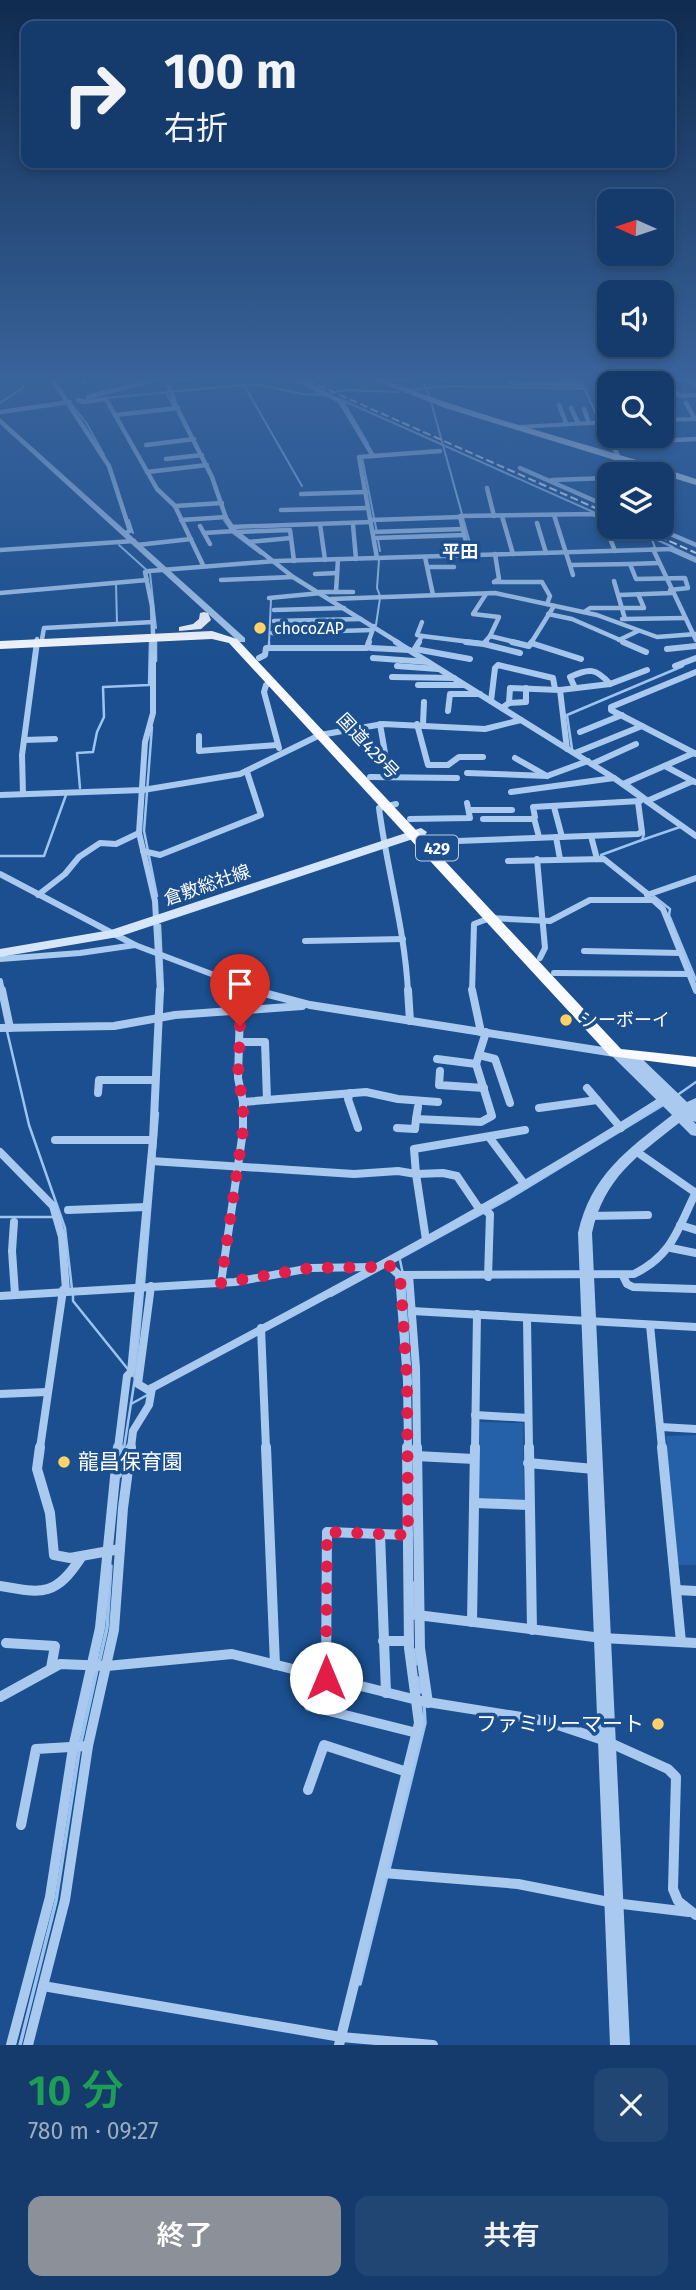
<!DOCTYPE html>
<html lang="ja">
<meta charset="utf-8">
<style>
:root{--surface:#143b6b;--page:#214673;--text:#f1f3f6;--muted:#9dadc1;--line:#33557e;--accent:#8c9099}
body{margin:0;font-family:"Fira Sans","Noto Sans JP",sans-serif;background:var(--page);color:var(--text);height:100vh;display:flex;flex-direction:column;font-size:26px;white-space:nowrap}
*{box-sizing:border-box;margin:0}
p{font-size:23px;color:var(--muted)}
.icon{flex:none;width:38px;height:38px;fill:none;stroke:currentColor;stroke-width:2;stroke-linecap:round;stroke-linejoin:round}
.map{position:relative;height:2045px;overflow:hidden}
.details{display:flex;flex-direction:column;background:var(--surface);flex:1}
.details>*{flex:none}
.banner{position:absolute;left:21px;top:21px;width:654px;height:147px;border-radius:14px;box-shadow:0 4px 10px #0003,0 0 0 2px var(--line);background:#143b6b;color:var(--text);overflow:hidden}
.needle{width:46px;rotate:273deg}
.buttons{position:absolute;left:597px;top:189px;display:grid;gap:14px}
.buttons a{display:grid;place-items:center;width:77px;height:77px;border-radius:14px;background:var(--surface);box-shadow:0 4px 10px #0003,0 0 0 2px var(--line);font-size:35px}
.pin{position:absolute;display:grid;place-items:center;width:60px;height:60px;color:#fff;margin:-72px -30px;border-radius:50% 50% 50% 0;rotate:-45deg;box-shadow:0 0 7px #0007}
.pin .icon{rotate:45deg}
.me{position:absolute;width:77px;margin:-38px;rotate:0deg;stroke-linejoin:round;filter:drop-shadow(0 0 5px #0008)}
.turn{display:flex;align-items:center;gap:24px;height:147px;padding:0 28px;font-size:32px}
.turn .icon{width:91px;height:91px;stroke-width:2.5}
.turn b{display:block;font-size:49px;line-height:60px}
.round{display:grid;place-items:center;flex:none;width:74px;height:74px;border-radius:14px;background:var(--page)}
.head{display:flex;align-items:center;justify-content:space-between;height:119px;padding:0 28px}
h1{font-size:42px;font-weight:600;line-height:52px;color:#1e9e55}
.action{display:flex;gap:14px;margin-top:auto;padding:14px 28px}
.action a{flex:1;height:80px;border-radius:14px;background:var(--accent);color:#fff;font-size:28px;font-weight:600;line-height:80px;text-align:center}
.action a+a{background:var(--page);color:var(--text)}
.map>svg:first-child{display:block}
.green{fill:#2461a8}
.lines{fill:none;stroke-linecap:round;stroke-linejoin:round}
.stream-far2{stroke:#9cc4f0;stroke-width:2}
.stream-far1{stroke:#9cc4f0;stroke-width:2.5}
.stream{stroke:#9cc4f0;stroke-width:3.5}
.minor-far3{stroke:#a9c9ee;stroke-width:4.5}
.minor-far2{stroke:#a9c9ee;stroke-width:6}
.minor-far1{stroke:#a9c9ee;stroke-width:8}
.minor{stroke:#a9c9ee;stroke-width:10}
.tertiary{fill:#a9c9ee;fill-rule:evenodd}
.secondary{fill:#d6e6fa;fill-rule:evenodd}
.trunk{fill:#f8faff;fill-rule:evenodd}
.rail{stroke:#fff;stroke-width:2;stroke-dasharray:8 3.5;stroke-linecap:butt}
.route{stroke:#e11d48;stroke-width:12;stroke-dasharray:0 21.6}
.poi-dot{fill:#ffd166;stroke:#1b4f8f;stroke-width:2.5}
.labels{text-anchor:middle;stroke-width:7;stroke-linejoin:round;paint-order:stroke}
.far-poi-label{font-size:16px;fill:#fff;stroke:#1b4f8f;text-anchor:start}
.shield{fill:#1b4f8f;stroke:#bbcadd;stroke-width:2}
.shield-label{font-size:16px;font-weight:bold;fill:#fff}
.far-quarter-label{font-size:18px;font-weight:bold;fill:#fff;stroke:#1b4f8f}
.street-label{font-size:18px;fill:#fff;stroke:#1b4f8f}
.poi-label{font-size:18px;fill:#fff;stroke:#1b4f8f;text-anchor:start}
.near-poi-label{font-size:21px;fill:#fff;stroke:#1b4f8f;text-anchor:start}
</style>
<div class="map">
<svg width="696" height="2045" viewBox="0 0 696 2045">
<rect width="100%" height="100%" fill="#1b4f8f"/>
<g class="green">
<path d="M480 1422 523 1423 524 1502 479 1500Z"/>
<path d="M696 1435V1565H678L666 1436Z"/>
</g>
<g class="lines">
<g class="stream-far2">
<path d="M421 376 430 398 473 554"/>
<path d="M579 376 599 421"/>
<path d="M244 385 302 486"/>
<path d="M408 390 448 386 586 389"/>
<path d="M166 392 174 407"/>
<path d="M331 393 347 390 398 392"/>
<path d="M105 398 254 384 303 394 324 395"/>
<path d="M342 400 609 519"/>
<path d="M343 401 368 444"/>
<path d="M70 402 87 424 104 455"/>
<path d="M0 403 24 387 18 376"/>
<path d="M600 425 608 440"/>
<path d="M362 457 377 533"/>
<path d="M620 464 624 474"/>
<path d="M129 520 133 533"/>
<path d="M224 520 231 530"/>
<path d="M628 527 673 547"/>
<path d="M638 531 647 528"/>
<path d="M233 533 261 554"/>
<path d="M651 537 656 550"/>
<path d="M378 540 380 551"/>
<path d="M119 545 150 573 156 628"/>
<path d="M379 560 377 588 380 596"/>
<path d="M116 584 117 623"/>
<path d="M376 625 380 598"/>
<path d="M269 643 271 599"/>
</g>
<g class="stream-far1">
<path d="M156 642V661"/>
<path d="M269 646V642"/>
<path d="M152 727 144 831 157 896"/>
<path d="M572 749 567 715 683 666"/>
<path d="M628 784 648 799"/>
<path d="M80 788 77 753 93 752 97 732 104 717 103 687 149 685 150 642"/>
<path d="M642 840 680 827"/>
<path d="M0 856H44L66 795"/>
<path d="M604 858 601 855 642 840 644 834"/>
<path d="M651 894 670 909 669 915 696 980"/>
<path d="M160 925 163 991"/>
<path d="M7 1031 29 1125 65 1228 72 1289"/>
<path d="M676 1096 696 1082"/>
<path d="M0 1217H53"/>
<path d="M400 1260 404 1279 411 1384"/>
<path d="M144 1284 158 1113"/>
<path d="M73 1295V1301L135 1378 124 1448"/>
<path d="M331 1296 505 1201 665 1104"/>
<path d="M135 1378 143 1291"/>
<path d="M131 1404 149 1394"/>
</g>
<g class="stream">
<path d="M120 1476 124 1447"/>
<path d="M414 1583V1612"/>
<path d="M415 1650 416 1664"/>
<path d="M99 1663 107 1628 111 1566"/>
<path d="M418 1678 421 1692"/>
<path d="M81 1742 97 1670"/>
<path d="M389 1869 425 1723 424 1705"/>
<path d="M360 1984 387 1875"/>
<path d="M20 2045 56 1901 79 1752"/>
</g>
<g class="minor-far3">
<path d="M50 376 109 466 130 531 125 533"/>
<path d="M84 376V382"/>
<path d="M166 376 176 406 212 477 226 518 235 531 293 577 399 643"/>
<path d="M290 376 340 401 373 456"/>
<path d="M507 376 511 383 581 385"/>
<path d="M563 376 566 381H574"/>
<path d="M595 376 609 406"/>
<path d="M661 378 680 396 696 395"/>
<path d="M437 379 458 377"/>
<path d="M166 380 226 376"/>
<path d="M377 381 408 379 406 376"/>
<path d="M664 381 685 379 696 385"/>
<path d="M598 383 665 376"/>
<path d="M88 397 166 377"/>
<path d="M78 400 84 402 106 399 157 489 175 506 203 565"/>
<path d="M686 403 695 419"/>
<path d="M559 405 566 423"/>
<path d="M571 408 578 423"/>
<path d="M584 409 589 423"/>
<path d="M0 412 70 402"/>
<path d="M115 415 178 408"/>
<path d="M602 422 618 456"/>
<path d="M611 443 696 439"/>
<path d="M146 445 194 439"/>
<path d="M615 455 620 474"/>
<path d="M166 459 202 455"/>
<path d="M520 468 609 507"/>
<path d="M147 472 207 465"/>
<path d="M552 480 609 478"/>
<path d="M487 488 494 516"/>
<path d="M301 494 366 492"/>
<path d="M175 506 222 503"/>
<path d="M281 510 368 508"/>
<path d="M554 515 573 575"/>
<path d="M502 516 513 554"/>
<path d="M181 520 226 517"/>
<path d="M371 520 460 517"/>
<path d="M537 523 546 553"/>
<path d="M320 524 325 560"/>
<path d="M353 525 356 559"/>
<path d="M200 526 210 544"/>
<path d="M231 527 371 522"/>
<path d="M654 527 696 545"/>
<path d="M236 532 290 530 294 561"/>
<path d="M373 532 463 529"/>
<path d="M204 533 235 531"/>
<path d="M374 538 464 535"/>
<path d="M248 542 291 538"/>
<path d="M137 545 191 539"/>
<path d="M653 549 696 640"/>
<path d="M0 550 134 541"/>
<path d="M469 555 460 516 593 514 602 518 615 551"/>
<path d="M425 557 433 595"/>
<path d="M377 558 359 457 440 451"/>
<path d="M658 563 630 564 636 579 685 578 688 588 670 590"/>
<path d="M571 565 630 564"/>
<path d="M428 567H454"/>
<path d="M315 574 337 573"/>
<path d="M221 580 293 577"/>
<path d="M614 581 625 619H622"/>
<path d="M494 582H542L550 596 547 604"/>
<path d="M494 582 499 579 495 554"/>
<path d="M319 592H353"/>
<path d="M336 592 338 559"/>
<path d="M0 593 147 580"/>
<path d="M486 594 473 614 499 617 490 636"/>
<path d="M619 595 672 593"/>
<path d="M269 598 321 593"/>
<path d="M331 599 495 593 597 615 657 637 696 634"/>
<path d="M274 610 344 608"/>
<path d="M584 612 590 608H644L638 594"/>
<path d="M548 614 572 619 627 643"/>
<path d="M625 619 685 618"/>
<path d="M274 621 361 619"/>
<path d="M422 622 417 635 422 636"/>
<path d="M153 633 152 606 145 572 149 571 276 561 672 549"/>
<path d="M272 633 372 630"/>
<path d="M153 637V643"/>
<path d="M42 639 44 628 153 622"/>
<path d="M619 640 638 631"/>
<path d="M36 643 37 639"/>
<path d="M368 643 374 626"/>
<path d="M418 643 422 636 479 643"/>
<path d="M484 643 490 636 519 643"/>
<path d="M531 643 554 606"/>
</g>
<g class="minor-far2">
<path d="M153 642V713L145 742 139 833 155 901 160 992"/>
<path d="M396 642 614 778 696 836"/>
<path d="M466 642 484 644 486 642"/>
<path d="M512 642 529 646 532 642"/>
<path d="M623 642 646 652"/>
<path d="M531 643 581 659"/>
<path d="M484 644 520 653"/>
<path d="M371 648 409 650"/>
<path d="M415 649 470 659"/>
<path d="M667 649 696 646"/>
<path d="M413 652 419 642"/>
<path d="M259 658 265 655 266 648H367L369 642"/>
<path d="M373 658 428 662"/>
<path d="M397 666 438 669"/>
<path d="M675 666 696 658"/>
<path d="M696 672 611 707V710L696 754"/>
<path d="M392 677 454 678"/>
<path d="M272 683 266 685 264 692 279 748"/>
<path d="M418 685H463"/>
<path d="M575 688 570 677C589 668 596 668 610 684"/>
<path d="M560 690 567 749"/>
<path d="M491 701 495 668 498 665 553 678 555 689"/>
<path d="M509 703 526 702V688"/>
<path d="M502 708 509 703 510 688 560 690 610 684 647 670"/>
<path d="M448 711 450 694H480"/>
<path d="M380 724 389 776"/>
<path d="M417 724 428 765H448L459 757H483"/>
<path d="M423 724 424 702"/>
<path d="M580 732 622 715"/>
<path d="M199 736V751L277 745"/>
<path d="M24 740 55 739"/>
<path d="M575 753 642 726"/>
<path d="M515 758 547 776"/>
<path d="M592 764 636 744"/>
<path d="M665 766 695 782"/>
<path d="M467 773 547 776 588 761"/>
<path d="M370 777 457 778"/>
<path d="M623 784 694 753"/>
<path d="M511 792 614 778"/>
<path d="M23 794 22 755 37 642"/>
<path d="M0 795 143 790 240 774 320 735 383 724 485 729 521 720"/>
<path d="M647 801 693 781"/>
<path d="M396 804 379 808C387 870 405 930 408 992"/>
<path d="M554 807 562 837"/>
<path d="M469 810H512"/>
<path d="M534 818 539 837"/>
<path d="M410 819 470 818 467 803"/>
<path d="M483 819H532L535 817 533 807 640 801"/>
<path d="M591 836 597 859"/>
<path d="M556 837 560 859"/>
<path d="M431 842 638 834 642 832 638 802"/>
<path d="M143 851 160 855 261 815 247 772"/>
<path d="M537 859 545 948 540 958"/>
<path d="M508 861 604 859 649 895"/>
<path d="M0 874 135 945 259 992"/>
<path d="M38 895 65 874 79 857 100 843 116 844 139 833"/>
<path d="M647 895 696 878"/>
<path d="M305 941 403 939"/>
<path d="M584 951 680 953"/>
<path d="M0 959 80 953 135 945"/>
<path d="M554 973 690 974"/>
<path d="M0 981 2 992"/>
<path d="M472 992 474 924 490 918 550 921 590 900H653L663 909 696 991"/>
</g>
<g class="minor-far1">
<path d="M2 990 10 1028"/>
<path d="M253 990 310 1005 615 1053"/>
<path d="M408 990 410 1021"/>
<path d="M472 990 481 1032"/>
<path d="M0 1028 114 1026 175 1015 302 1006"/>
<path d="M239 1042H265L267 1100"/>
<path d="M479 1055 495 1059 510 1103"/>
<path d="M437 1059 476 1064"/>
<path d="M440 1071 439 1085 484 1088"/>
<path d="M587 1088 621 1128"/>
<path d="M98 1093 99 1080H155"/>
<path d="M350 1093 348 1099 358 1128"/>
<path d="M243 1102 366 1092 398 1099 438 1102"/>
<path d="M418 1107 416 1119 481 1122 492 1116 476 1064 486 1032"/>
<path d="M539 1108 597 1100"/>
<path d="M397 1128 415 1129 416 1119"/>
<path d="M489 1137 525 1185"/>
<path d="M55 1140H153"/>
<path d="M0 1152 53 1206 62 1237 66 1290"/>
<path d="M637 1152 696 1193"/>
<path d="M151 1161 354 1174 398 1171 416 1174 426 1240"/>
<path d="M482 1208 490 1214 488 1277"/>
<path d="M68 1210 146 1207"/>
<path d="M480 1210 457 1176 443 1173 416 1174 414 1149 525 1130"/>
<path d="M588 1216 648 1215"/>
<path d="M14 1222 12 1251 15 1294"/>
<path d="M680 1225 696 1230"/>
<path d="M671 1248 696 1253"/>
<path d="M386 1263 399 1275 634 1274C673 1255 678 1228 696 1192"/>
<path d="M399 1275 407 1381 408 1448"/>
<path d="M409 1275 416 1368 417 1448"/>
<path d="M623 1276 627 1284 633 1287 696 1289"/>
<path d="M221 1283 243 1131V1102L238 1078 240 1010"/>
<path d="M151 1286 138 1384 148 1390C323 1296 500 1205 667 1097"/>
<path d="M0 1296 235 1282 311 1268 372 1267"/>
<path d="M412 1311 696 1327"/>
<path d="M527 1319 529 1448"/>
<path d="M650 1325 662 1448"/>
<path d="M261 1328 266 1448"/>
<path d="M0 1394 47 1392"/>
<path d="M475 1415 528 1418"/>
<path d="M661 1427 696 1429"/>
<path d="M40 1448 63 1290"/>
<path d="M118 1448 127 1376 131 1372 153 1140 160 990"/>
<path d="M131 1448 133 1431 149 1405 152 1388"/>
<path d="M475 1448 477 1314"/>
</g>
<g class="minor">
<path d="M40 1447 37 1469 50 1513 54 1555 70 1558 120 1549"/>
<path d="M266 1447 275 1665"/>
<path d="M417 1447 420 1648 428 1703"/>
<path d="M529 1447 532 1630"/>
<path d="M662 1447 681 1642"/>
<path d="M416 1456 474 1459"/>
<path d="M528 1463 594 1469"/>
<path d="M474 1503 529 1505"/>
<path d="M380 1534 386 1693"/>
<path d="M0 1586C44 1594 56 1596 82 1556"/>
<path d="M677 1590 696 1591"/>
<path d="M409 1614 602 1638 696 1643"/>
<path d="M472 1622 475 1447"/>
<path d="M383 1641H409"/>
<path d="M6 1643 55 1646 51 1668"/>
<path d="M322 1677 309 1706 417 1733"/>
<path d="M326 1678 327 1532 408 1535"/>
<path d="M0 1697 60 1664 107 1666 232 1654 421 1701 546 1721 606 1741 668 1769 676 1777 673 1889 678 1901 696 1915"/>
<path d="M308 1790 324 1745 407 1772"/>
<path d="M21 1825 36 1749 88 1746"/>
<path d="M383 1873 518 1884 614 1903 689 1912"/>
<path d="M43 1986 341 2037 433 2045"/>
<path d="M11 2045 50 1897 73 1748 100 1628 118 1447"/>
<path d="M28 2045 65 1900 88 1746 114 1630 123 1508 131 1447"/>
<path d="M339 2045 419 1723 409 1648 407 1447"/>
</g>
<g class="tertiary">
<path d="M0 376H14L0 380Z"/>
<path d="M696 417V421L662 422V418Z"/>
<path d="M0 418 245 638V642H239L0 424Z"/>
<path d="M609 420V424L519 429 515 427 519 425Z"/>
<path d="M672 546 696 557V563L669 551V547Z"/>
<path d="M616 1049 626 1056 632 1052 636 1053 687 1102 696 1098V1122L693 1121 696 1124V1136L691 1135 679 1123C637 1156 604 1178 592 1233L630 2045H610L578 1233C591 1175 627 1150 672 1115L612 1056 610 1053 612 1050Z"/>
</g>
<g class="secondary">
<path d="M363 376H375C479 418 589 443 696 479V485L445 408Z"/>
<path d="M421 828 427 832 425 835 118 937 0 957V949L111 930Z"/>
</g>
<g class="trunk">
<path d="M204 612 208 613 211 620 201 629 179 631V627L193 624 199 619 200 613Z"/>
<path d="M212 631 237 639 621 1049 696 1057V1067L610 1056 229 643 212 639 0 649V641Z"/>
</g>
<g class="rail">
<path d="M297 376 609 514"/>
<path d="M638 527 696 553"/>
</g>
</g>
<linearGradient id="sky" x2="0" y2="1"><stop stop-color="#0f2b4f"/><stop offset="0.57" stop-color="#39639b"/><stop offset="1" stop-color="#39639b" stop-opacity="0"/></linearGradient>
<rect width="696" height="663" fill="url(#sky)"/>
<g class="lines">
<path class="route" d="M240 1026 238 1078 243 1102V1130L221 1283 311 1268 375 1267 386 1262 399 1275 401 1287 407 1381 408 1535 327 1532 326 1678"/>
</g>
<g class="poi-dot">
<circle cx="260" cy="628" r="7"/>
<circle cx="566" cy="1020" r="7"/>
<circle cx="64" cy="1462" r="7"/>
<circle cx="658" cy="1724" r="7"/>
</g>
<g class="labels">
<g class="far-poi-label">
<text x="274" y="634">chocoZAP</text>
</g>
<rect class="shield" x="416" y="835.5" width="42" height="25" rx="5"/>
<g class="shield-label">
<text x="437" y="854">429</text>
</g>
<g class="far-quarter-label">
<text x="460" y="558">平田</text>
</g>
<g class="street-label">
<text transform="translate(368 746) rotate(47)" y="6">国道429号</text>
<text transform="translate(207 885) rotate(-19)" y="6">倉敷総社線</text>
</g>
<g class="poi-label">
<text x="580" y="1026">シーボーイ</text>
</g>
<g class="near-poi-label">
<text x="78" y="1469">龍昌保育園</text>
<text x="644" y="1731" text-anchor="end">ファミリーマート</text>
</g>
</g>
</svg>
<div class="buttons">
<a><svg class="needle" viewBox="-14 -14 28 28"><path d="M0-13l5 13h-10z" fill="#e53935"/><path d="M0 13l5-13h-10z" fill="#9dadc1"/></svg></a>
<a><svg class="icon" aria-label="sound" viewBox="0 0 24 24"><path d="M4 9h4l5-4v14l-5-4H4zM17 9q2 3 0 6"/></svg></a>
<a><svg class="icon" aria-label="search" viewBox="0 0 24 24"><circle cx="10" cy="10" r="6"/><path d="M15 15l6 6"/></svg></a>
<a><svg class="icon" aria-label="layers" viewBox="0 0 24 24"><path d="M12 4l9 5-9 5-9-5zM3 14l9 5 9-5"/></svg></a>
</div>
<div class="pin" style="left:240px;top:1026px;background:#d93025"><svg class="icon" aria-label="arrive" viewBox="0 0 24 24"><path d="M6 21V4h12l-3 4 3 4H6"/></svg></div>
<svg class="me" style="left:326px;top:1678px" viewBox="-20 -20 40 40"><circle r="19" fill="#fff"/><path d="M0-13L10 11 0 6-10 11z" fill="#e11d48"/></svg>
<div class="banner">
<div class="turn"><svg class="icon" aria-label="right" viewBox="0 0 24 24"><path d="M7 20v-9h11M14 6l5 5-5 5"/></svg><div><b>100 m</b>右折</div></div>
</div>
</div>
<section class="details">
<div class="head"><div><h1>10 分</h1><p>780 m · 09:27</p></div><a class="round"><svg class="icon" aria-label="close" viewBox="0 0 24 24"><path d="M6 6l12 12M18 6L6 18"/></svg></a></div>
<div class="action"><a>終了</a><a>共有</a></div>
</section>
